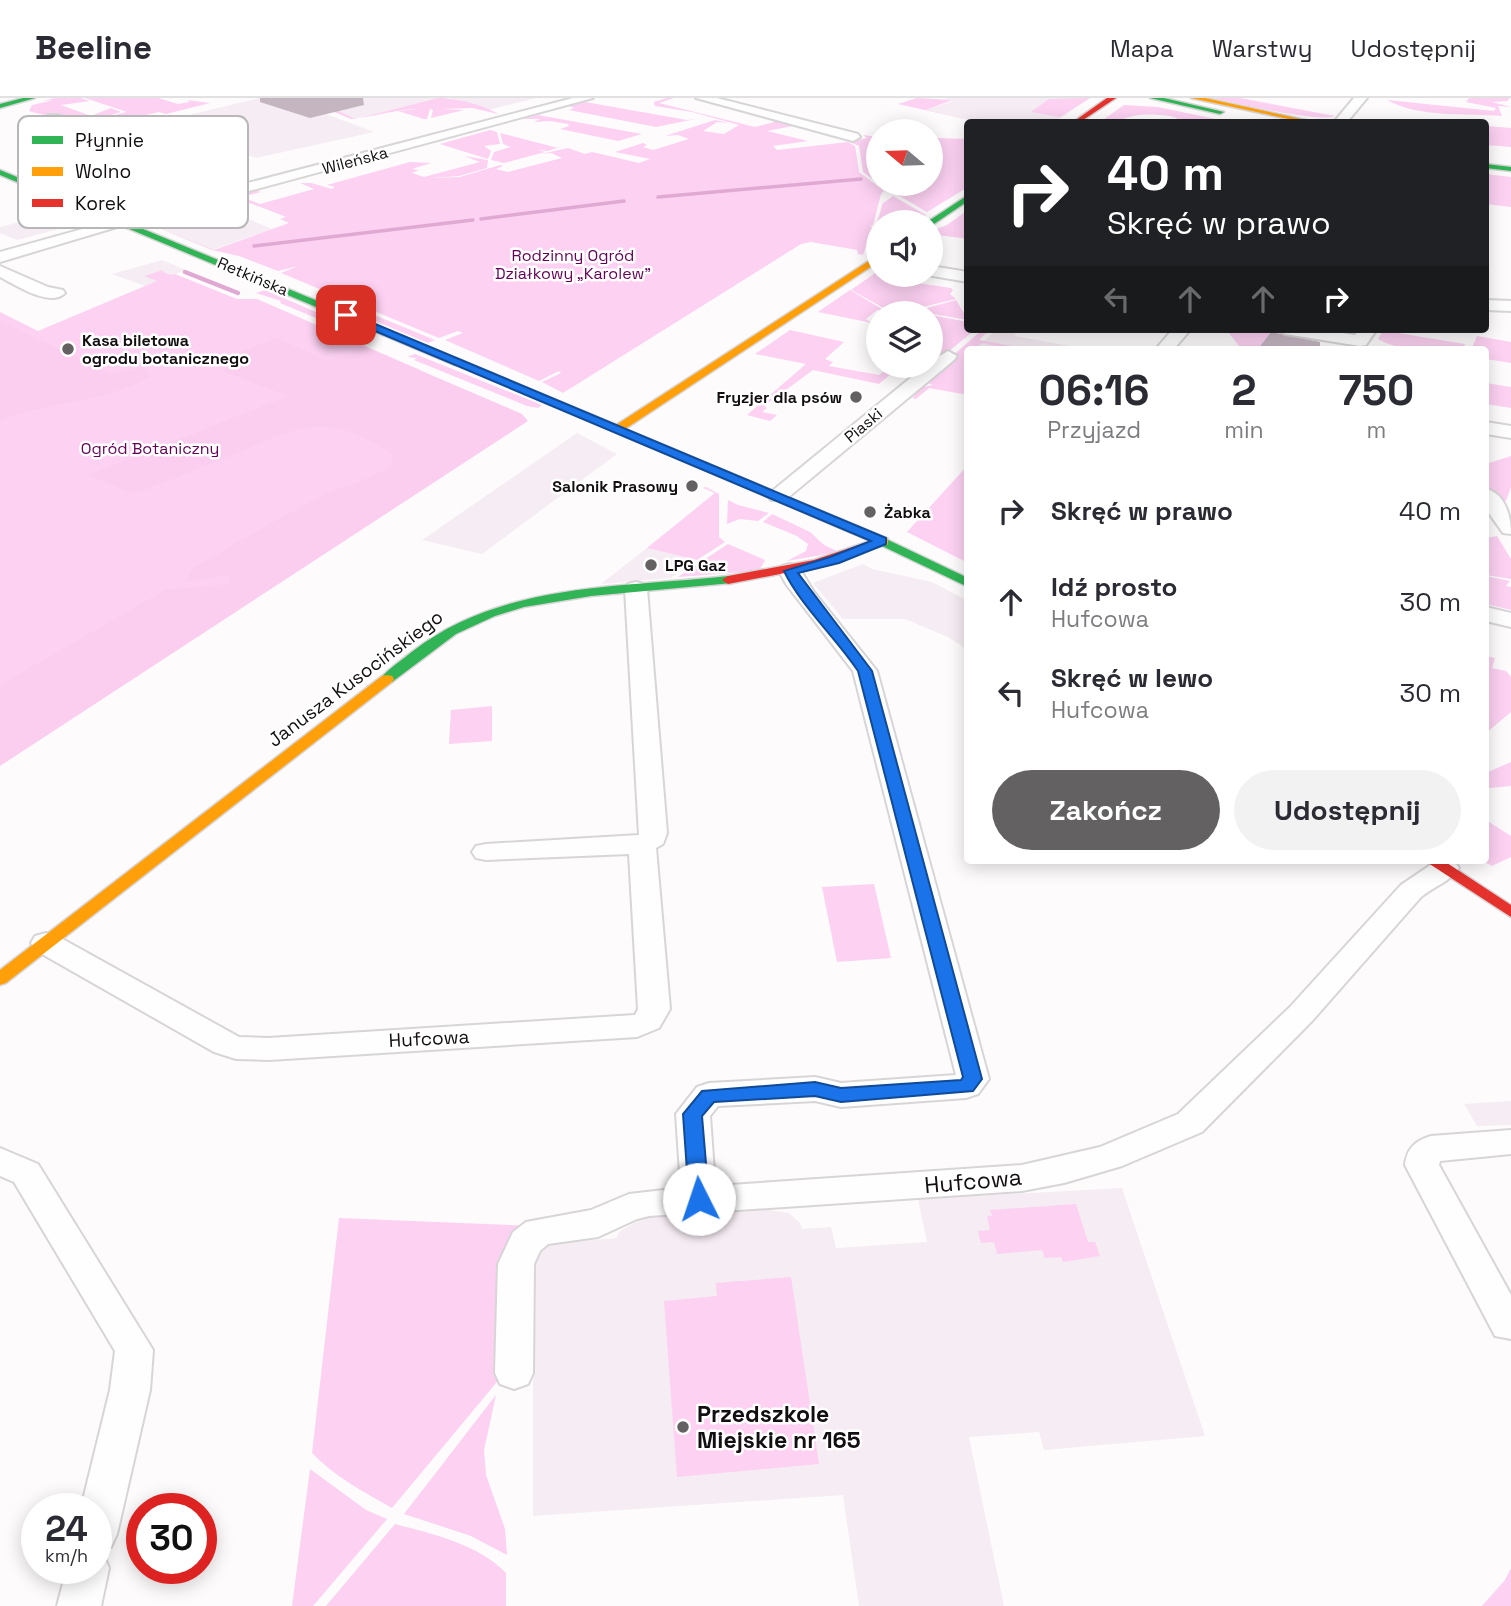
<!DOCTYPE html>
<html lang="pl">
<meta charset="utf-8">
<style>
:root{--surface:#fff;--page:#f2f2f3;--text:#2b2b33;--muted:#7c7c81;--line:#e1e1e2;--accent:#646163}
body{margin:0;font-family:"Space Grotesk",sans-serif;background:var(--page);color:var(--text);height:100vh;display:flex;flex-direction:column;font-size:26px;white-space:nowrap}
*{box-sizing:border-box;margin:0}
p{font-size:23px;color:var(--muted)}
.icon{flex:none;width:38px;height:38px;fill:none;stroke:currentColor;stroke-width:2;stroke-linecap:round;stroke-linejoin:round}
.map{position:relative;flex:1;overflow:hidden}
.sheet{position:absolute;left:964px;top:248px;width:525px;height:518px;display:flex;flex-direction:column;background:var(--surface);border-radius:7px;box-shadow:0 4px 18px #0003}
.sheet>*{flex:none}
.banner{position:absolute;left:964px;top:21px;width:525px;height:214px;border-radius:7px;box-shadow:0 4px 18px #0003;background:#202124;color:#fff;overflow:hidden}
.needle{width:46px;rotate:289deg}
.buttons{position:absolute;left:866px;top:21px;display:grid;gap:14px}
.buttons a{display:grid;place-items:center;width:77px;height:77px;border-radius:50%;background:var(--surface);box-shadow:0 4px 18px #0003;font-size:35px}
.speed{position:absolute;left:21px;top:1395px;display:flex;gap:14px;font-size:35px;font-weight:700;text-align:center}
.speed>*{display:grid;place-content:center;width:91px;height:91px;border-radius:50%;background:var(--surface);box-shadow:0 4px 18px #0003;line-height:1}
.speed small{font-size:18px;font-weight:400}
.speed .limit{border:10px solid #d22;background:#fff;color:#111}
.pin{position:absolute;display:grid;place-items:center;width:60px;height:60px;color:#fff;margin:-30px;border-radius:14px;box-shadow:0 4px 10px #0006}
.me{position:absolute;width:77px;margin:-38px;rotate:356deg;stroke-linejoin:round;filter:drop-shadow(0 0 5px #0008)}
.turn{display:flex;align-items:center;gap:24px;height:147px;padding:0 28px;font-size:32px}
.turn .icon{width:91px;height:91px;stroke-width:2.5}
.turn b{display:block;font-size:49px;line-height:60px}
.lanes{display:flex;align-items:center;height:66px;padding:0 28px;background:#0003;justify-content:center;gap:35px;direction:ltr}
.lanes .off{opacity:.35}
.eta{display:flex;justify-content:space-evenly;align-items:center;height:119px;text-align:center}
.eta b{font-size:42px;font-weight:700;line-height:49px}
.primary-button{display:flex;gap:14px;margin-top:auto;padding:14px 28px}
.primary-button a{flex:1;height:80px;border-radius:42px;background:var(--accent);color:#fff;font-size:28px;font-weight:700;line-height:80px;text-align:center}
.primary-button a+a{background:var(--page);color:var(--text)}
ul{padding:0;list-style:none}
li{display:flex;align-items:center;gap:21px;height:91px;padding:0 28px}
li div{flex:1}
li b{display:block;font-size:26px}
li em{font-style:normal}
header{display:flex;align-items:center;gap:42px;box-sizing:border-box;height:98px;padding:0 35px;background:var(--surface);border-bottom:2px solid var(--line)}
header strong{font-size:33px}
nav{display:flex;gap:38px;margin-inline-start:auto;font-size:24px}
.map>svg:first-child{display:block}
.built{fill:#f6ecf3}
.green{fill:#fcd1f2}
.forest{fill:#fbcef0}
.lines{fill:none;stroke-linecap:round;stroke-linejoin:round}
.stream-far1{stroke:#e0a9d4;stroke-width:3.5}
.stream{stroke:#e0a9d4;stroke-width:4.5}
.building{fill:#c4b5c1}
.street-casing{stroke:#d8d5d7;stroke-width:4}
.fast-casing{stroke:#d8d5d7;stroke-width:3}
.slow-casing{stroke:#d8d5d7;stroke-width:3}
.jam-casing{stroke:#d8d5d7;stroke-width:3}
.street{fill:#fffeff;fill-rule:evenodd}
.fast{fill:#30b455;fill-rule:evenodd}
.slow{fill:#ff9f0a;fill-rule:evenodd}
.jam{fill:#e5322d;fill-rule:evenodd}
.route{fill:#1a73e8;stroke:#114b97;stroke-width:2}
.poi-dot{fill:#646163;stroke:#fff;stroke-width:2.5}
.labels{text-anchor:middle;stroke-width:5;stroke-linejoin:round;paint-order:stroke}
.far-street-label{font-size:16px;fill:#120e11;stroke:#fff}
.far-park-label{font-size:16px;fill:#660158;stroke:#fff}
.far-poi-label{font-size:16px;font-weight:bold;fill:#120e11;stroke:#fff;text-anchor:start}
.street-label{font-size:19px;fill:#120e11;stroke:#fff}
.near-street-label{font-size:23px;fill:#120e11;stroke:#fff}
.near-poi-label{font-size:23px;font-weight:bold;fill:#120e11;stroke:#fff;text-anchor:start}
.key{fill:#fff;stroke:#b8b7b8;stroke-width:2}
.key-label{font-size:19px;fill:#120e11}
</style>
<header>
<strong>Beeline</strong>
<nav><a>Mapa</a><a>Warstwy</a><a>Udostępnij</a></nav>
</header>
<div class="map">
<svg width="1511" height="1508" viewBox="0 0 1511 1508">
<rect width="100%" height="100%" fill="#fdfbfc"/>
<g class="built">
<path d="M259 0 312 11 374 34 256 60 157 25Z"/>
<path d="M346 0H438L354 21 324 6Z"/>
<path d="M449 0H536L488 12Z"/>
<path d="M944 0H1090L1055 24H978L925 12 953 3Z"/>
<path d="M208 104 272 131 212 152 144 124 147 121Z"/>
<path d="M53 116 78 126 17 142 0 135V129Z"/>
<path d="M162 162 186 172 145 188 112 176Z"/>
<path d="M997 232 1016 236 1014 238 1092 252H973Z"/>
<path d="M577 335 617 356 482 456 422 442Z"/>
<path d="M647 450 692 461 673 474 677 476 670 480 601 486Z"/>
<path d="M863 466 872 471 932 484 968 503V552L948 539 905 521H843L813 485Z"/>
<path d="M1511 1003V1027L1477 1028 1464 1006Z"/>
<path d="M1122 1090 1205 1338 1044 1352 1039 1334 969 1339 1004 1508H859L843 1397 533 1418V1164L550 1146 616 1140 620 1133 647 1118 762 1111 789 1115 800 1125 802 1131 831 1129 836 1150 927 1144 918 1101Z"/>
</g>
<g class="green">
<path d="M54 0H81L90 3 61 7 91 18 111 10 121 14 98 21 127 14 85 0H158L178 6 190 4 187 2 210 5 166 16 159 14 142 18 153 22 151 23C122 14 123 22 96 25 89 25 86 20 77 18 58 16 48 20 29 13L32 7 54 2 43 3Z"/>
<path d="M438 0C456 0 484 7 498 16L472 10 441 11 464 12 431 20 433 12 430 11 427 21H424L398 13 418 11C395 11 374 19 351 21L320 8 325 6 355 21Z"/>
<path d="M667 0H674L659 5 755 29 774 24 772 22 793 28 767 33 808 43 773 48 777 52 848 44 855 48 859 74 884 93 881 96 873 127 870 128 872 129 863 157 858 156 857 152 811 144 801 146 563 295 542 284 561 275 559 273 539 283 445 242 463 235 458 233 439 240 345 201 362 194 357 193 339 199 281 175 298 168 278 173 239 158 212 152 156 129 214 152 289 125 280 121 286 119C263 109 238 100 227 102L226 100 255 92 261 94 242 99 260 106 314 91 300 85H311L332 91 335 89 327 87 410 64 431 65 412 71 419 72 412 75 424 79 480 64 464 58 488 62 487 70 459 78 431 80 460 79 500 67 503 68 496 71 508 74 562 60 551 55 541 56 568 50 585 56 592 54 639 65 650 61 615 54 643 45 647 47 643 49 653 52 689 41 678 37 665 38 715 22 729 25 717 24 703 33 724 36 739 27 692 14 655 8 654 4Z"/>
<path d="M917 0 952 2 926 12 978 24 898 6Z"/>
<path d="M1090 0 1060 19 1031 14 1049 1Z"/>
<path d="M1213 0H1240L1335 18C1319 25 1236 5 1213 0Z"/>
<path d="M1469 0H1509L1508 3 1492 4 1511 9 1498 8 1502 18C1465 15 1420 20 1387 2L1494 13 1496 10 1466 4Z"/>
<path d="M585 4 687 22 695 21 656 29 569 12 574 10 569 8Z"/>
<path d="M1124 7 1158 9 1230 24H1193L1175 19 1190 24C1181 24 1176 19 1169 18 1153 16 1134 15 1120 23L1124 24H1100Z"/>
<path d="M538 17 642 36 618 43 560 31 569 28 568 26 550 23 534 24 540 21H521Z"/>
<path d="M1486 28 1511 30V49L1486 47Z"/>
<path d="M490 32 497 34 500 46 484 48 491 53 488 61 440 46Z"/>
<path d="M500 35 558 50 563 48 548 53 538 52 545 54 504 65 491 62 494 54 511 49 503 46Z"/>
<path d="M863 37 878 39V85L863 74 859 48 850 44 867 40Z"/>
<path d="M936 40 968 41V89L927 114 879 86H931V42Z"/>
<path d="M1486 76 1511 79V109L1486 106Z"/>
<path d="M893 98 926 117 915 124H878V149L866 157C868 136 879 126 882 106Z"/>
<path d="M968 112V141L938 137 931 140V133L947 127Z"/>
<path d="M163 172V174L171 177 175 176 237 201H257L420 272 417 379 0 648V214L38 233 157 183 144 178Z"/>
<path d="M878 173V177H892L889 180 897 182 951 190 953 192 950 196 956 201 910 212 908 215H893L851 192Z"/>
<path d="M265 192 362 234 354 236 345 232 347 230 342 231 280 205 281 203 256 195Z"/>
<path d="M850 192 887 214 877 212 866 221 872 225 818 214Z"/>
<path d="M338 202 435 242 428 245 332 205Z"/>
<path d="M956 202 968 222 916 213Z"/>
<path d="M931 217 968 224V231H976L942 259H937L931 263V233L939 223 931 222Z"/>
<path d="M1226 231 1271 234 1257 252H1242Z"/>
<path d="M1384 231H1406H1400L1398 235 1465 246 1463 251C1436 248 1403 256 1378 241Z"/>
<path d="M790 232 844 244 825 261 833 264 829 268 879 277 884 273 892 275 879 286 813 272 764 308 767 310 762 314 777 317 770 323 747 317 806 266 755 256Z"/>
<path d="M982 232H989L979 242 1034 252H1014L982 245 973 252H968V297L929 290 916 301 912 300 923 289 933 287 928 285 953 263 950 260Z"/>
<path d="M1477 238 1511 244V265L1486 261V252H1471Z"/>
<path d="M415 256 542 307 538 310 527 308 414 262 417 260 407 259Z"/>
<path d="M1486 285 1511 289V310L1486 306Z"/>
<path d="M1511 358V389L1506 403 1498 404 1486 395V366Z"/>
<path d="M968 367V465L907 434Z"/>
<path d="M706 389 719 396V439L725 444 697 462 647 450 715 395 703 390Z"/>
<path d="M728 402 738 407 769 415 758 423 740 421 727 426Z"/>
<path d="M772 416 810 434 824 447 839 454 787 463 806 453 808 446 797 438 763 424Z"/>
<path d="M1497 438 1511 461V481L1486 477V440Z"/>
<path d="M728 446 765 462 759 473 678 479Z"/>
<path d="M1486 478 1510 483 1506 488 1511 489V512L1486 506Z"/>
<path d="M1486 558 1495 560 1492 570 1506 573 1511 579V614L1486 635Z"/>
<path d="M492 608V643L449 646 451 612Z"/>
<path d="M1511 664V688L1490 690 1486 687V675Z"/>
<path d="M1486 722 1511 738V759L1492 768 1483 763H1486Z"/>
<path d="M874 786 891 860 837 864 822 789Z"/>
<path d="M1076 1106 1088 1144H1095L1100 1158 1063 1164 1061 1159 1045 1160 1042 1152 997 1156 994 1144 981 1145 978 1133 990 1132 987 1118H992L990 1112Z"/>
<path d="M339 1120 533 1128 506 1273 392 1410C364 1394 335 1379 312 1355Z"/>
<path d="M791 1179 819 1366 677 1379 664 1203 717 1198 716 1185Z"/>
<path d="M496 1297 484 1352 486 1377 505 1431 507 1457 471 1438 404 1416Z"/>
<path d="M310 1371 366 1412 387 1421 313 1508H292Z"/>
<path d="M395 1426C433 1436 478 1446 506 1475V1508H326Z"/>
<path d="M1511 1470V1508H1482L1505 1482Z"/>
</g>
<g class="forest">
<path d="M0 223 110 276 143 269 150 278C105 306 47 302 0 323Z"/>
<path d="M282 238 278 241 328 263 354 254 328 243 340 238 522 316 528 323 0 668V587L165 492 229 486V477L186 484 191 472C235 445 278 420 324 397 348 386 372 382 393 365L392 356C373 343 352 331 328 329 294 326 261 346 230 358 200 370 169 382 139 394L130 395 89 377 288 298 223 273 242 253Z"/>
</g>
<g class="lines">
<g class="stream-far1">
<path d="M658 99 861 81"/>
<path d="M481 121 624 103"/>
<path d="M254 148 473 122"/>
</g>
<path class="stream" d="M185 174 238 195"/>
</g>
<g class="building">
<path d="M260 0H363L364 7 310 20 260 4Z"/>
<path d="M1271 234 1320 244V252H1257Z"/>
</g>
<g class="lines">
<defs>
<g id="street">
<path d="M573 0H593L127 126 0 164V154L229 90 48 23V17H58L244 86Z"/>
<path d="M696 0H717L858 36 860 39 853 43Z"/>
<path d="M1354 0H1367L1347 24H1334Z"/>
<path d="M0 168 48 189 63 192 65 195C50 210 16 187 0 179Z"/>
<path d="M931 168 968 174V184L927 177H931Z"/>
<path d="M1486 202 1511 203V213L1486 212Z"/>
<path d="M1173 231H1191L1173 252H1155Z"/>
<path d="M1276 231H1317L1355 237 1359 231H1377L1366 247 1360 248 1285 236Z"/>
<path d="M948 253 957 258 954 262 785 402H771L768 398 771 394 925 268H931V263Z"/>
<path d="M1486 324 1511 328V340L1486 336Z"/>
<path d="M1486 391C1506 396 1511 419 1511 436L1503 435 1486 411Z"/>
<path d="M790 466 798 468 814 494 877 573 989 981 978 996 966 1000 841 1009 815 1003 718 1008 710 1018 715 1088 1022 1067 1100 1049 1178 1016 1290 909 1401 787 1435 764H1455L1459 770C1451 783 1433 789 1421 799L1312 923 1202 1034 1122 1068 1064 1085 1022 1093 649 1118 637 1121 598 1139 548 1146 540 1153 534 1166 533 1275 528 1286 514 1291 500 1286 495 1275 498 1166 513 1134 526 1124 591 1112 629 1096 681 1090 676 1016 697 989 709 985 815 979 841 985 956 977 853 573 786 486 779 473 782 468Z"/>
<path d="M636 484 644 486 647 491 667 735 663 746 656 750 670 911 659 930 637 939 269 962 236 961 214 954 35 852 31 845 35 838 46 835 57 838 239 939 269 940 635 917 638 911 629 756 486 762 476 760 472 754 476 748 486 746 639 737 625 491 628 486Z"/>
<path d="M1486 509 1511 515V529L1486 523Z"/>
<path d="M1511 1032V1056L1440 1063 1439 1067 1511 1197V1241L1495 1238 1405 1067C1407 1050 1415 1043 1431 1038Z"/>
<path d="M0 1050 38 1066 153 1252 150 1292 117 1436 111 1449 98 1454 103 1456 109 1470 101 1508H57L67 1470H96V1410H81L110 1292 115 1253 14 1084 0 1078Z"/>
</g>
<g id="fast">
<path d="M23 0H35L0 10V6Z"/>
<path d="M1150 0H1164L1224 14 1220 16Z"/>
<path d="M1486 66 1511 69V73L1486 70Z"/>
<path d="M0 72 463 263 464 265 455 267 0 77Z"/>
<path d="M968 97V103L934 126 927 124Z"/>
<path d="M884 440 968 480V489L880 447 878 444Z"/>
<path d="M728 478 734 482 732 485 591 498 524 509 495 518 456 536 392 584H382L380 581C389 570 402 562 413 553 502 484 621 490 728 478Z"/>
</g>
<g id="slow">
<path d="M1191 0H1205L1315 24H1303Z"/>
<path d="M878 157V164L625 331 888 441V447H880L454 265 463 263 616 327Z"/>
<path d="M387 577 392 578 394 581 392 584 6 885 0 887V872L382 578Z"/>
</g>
<g id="jam">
<path d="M1107 0H1116L1080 24H1073Z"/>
<path d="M882 439 886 440V446L821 468 728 486 722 482 728 478 814 462Z"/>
<path d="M1425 763H1444L1511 807V819Z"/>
</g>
</defs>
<use href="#street" class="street-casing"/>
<use href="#fast" class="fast-casing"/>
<use href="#slow" class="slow-casing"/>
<use href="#jam" class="jam-casing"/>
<use href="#street" class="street"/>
<use href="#fast" class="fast"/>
<use href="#slow" class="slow"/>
<use href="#jam" class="jam"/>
</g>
<path class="route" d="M342 215H349L886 440V446L839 465 798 475 872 573 982 981 973 993 841 1004 815 998 714 1004 702 1018 709 1101 706 1107 699 1109 692 1107 689 1101 683 1016 702 993 815 984 841 990 961 982 963 979 858 573C836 540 801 508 784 473L830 459 871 443 342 219Z"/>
<g class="poi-dot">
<circle cx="68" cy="251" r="7"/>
<circle cx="856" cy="299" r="7"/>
<circle cx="692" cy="388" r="7"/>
<circle cx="870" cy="414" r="7"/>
<circle cx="651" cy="467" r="7"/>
<circle cx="683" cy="1329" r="7"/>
</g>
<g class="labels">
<g class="far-street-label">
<text transform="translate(355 62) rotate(-15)" y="6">Wileńska</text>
<text transform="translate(253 178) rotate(23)" y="6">Retkińska</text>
<text transform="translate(863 327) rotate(-40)" y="6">Piaski</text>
</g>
<g class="far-park-label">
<text x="573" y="163">Rodzinny Ogród<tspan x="573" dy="18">Działkowy „Karolew”</tspan></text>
<text x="150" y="356">Ogród Botaniczny</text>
</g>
<g class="far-poi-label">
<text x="82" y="248">Kasa biletowa<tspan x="82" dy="18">ogrodu botanicznego</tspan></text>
<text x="842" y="305" text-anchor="end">Fryzjer dla psów</text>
<text x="678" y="394" text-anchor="end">Salonik Prasowy</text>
<text x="884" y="420">Żabka</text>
<text x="665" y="473">LPG Gaz</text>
</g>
<g class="street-label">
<text transform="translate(355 580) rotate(-37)" y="7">Janusza Kusocińskiego</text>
<text transform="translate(429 940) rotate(-3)" y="7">Hufcowa</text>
</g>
<g class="near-street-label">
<text transform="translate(973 1083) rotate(-5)" y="8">Hufcowa</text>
</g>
<g class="near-poi-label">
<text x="697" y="1324">Przedszkole<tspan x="697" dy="26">Miejskie nr 165</tspan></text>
</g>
</g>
<rect x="18" y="18" width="230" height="112" rx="10" class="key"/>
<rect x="32" y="38" width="31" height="8" fill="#30b455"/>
<rect x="32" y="69" width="31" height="9" fill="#ff9f0a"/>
<rect x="32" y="101" width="31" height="8" fill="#e5322d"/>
<g class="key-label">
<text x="75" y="49">Płynnie</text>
<text x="75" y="80">Wolno</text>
<text x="75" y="112">Korek</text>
</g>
</svg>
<div class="buttons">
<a><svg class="needle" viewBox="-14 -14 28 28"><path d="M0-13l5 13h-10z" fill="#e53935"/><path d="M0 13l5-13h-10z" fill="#7c7c81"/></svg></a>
<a><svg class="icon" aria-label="sound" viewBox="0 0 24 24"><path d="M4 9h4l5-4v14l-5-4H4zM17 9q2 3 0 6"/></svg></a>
<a><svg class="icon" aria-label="layers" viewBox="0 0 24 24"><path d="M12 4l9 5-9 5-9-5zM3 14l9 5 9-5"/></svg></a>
</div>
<div class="speed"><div>24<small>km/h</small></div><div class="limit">30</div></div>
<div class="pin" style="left:346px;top:217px;background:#d93025"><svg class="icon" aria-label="arrive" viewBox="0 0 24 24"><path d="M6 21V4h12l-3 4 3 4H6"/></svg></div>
<svg class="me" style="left:699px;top:1101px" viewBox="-20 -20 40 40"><circle r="19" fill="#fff"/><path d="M0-13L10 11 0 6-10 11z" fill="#1a73e8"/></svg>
<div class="banner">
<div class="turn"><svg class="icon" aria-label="right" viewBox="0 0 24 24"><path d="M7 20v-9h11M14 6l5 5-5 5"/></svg><div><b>40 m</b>Skręć w prawo</div></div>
<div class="lanes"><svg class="icon off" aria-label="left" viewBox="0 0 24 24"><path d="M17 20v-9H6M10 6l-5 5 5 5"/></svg><svg class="icon off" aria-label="ahead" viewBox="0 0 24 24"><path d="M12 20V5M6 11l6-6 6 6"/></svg><svg class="icon off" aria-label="ahead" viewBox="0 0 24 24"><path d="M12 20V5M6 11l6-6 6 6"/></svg><svg class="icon" aria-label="right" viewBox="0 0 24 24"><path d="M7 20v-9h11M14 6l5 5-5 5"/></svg></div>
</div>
<section class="sheet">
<div class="eta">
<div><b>06:16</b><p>Przyjazd</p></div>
<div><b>2</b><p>min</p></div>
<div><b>750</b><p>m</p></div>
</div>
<ul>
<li><svg class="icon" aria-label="right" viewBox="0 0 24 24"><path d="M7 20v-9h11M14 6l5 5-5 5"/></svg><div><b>Skręć w prawo</b></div><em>40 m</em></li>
<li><svg class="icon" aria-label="ahead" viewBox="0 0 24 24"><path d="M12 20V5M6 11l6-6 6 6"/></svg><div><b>Idź prosto</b><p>Hufcowa</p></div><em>30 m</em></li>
<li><svg class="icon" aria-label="left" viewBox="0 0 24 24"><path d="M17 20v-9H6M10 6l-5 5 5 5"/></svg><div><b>Skręć w lewo</b><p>Hufcowa</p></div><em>30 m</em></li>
</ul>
<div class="primary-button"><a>Zakończ</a><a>Udostępnij</a></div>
</section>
</div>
